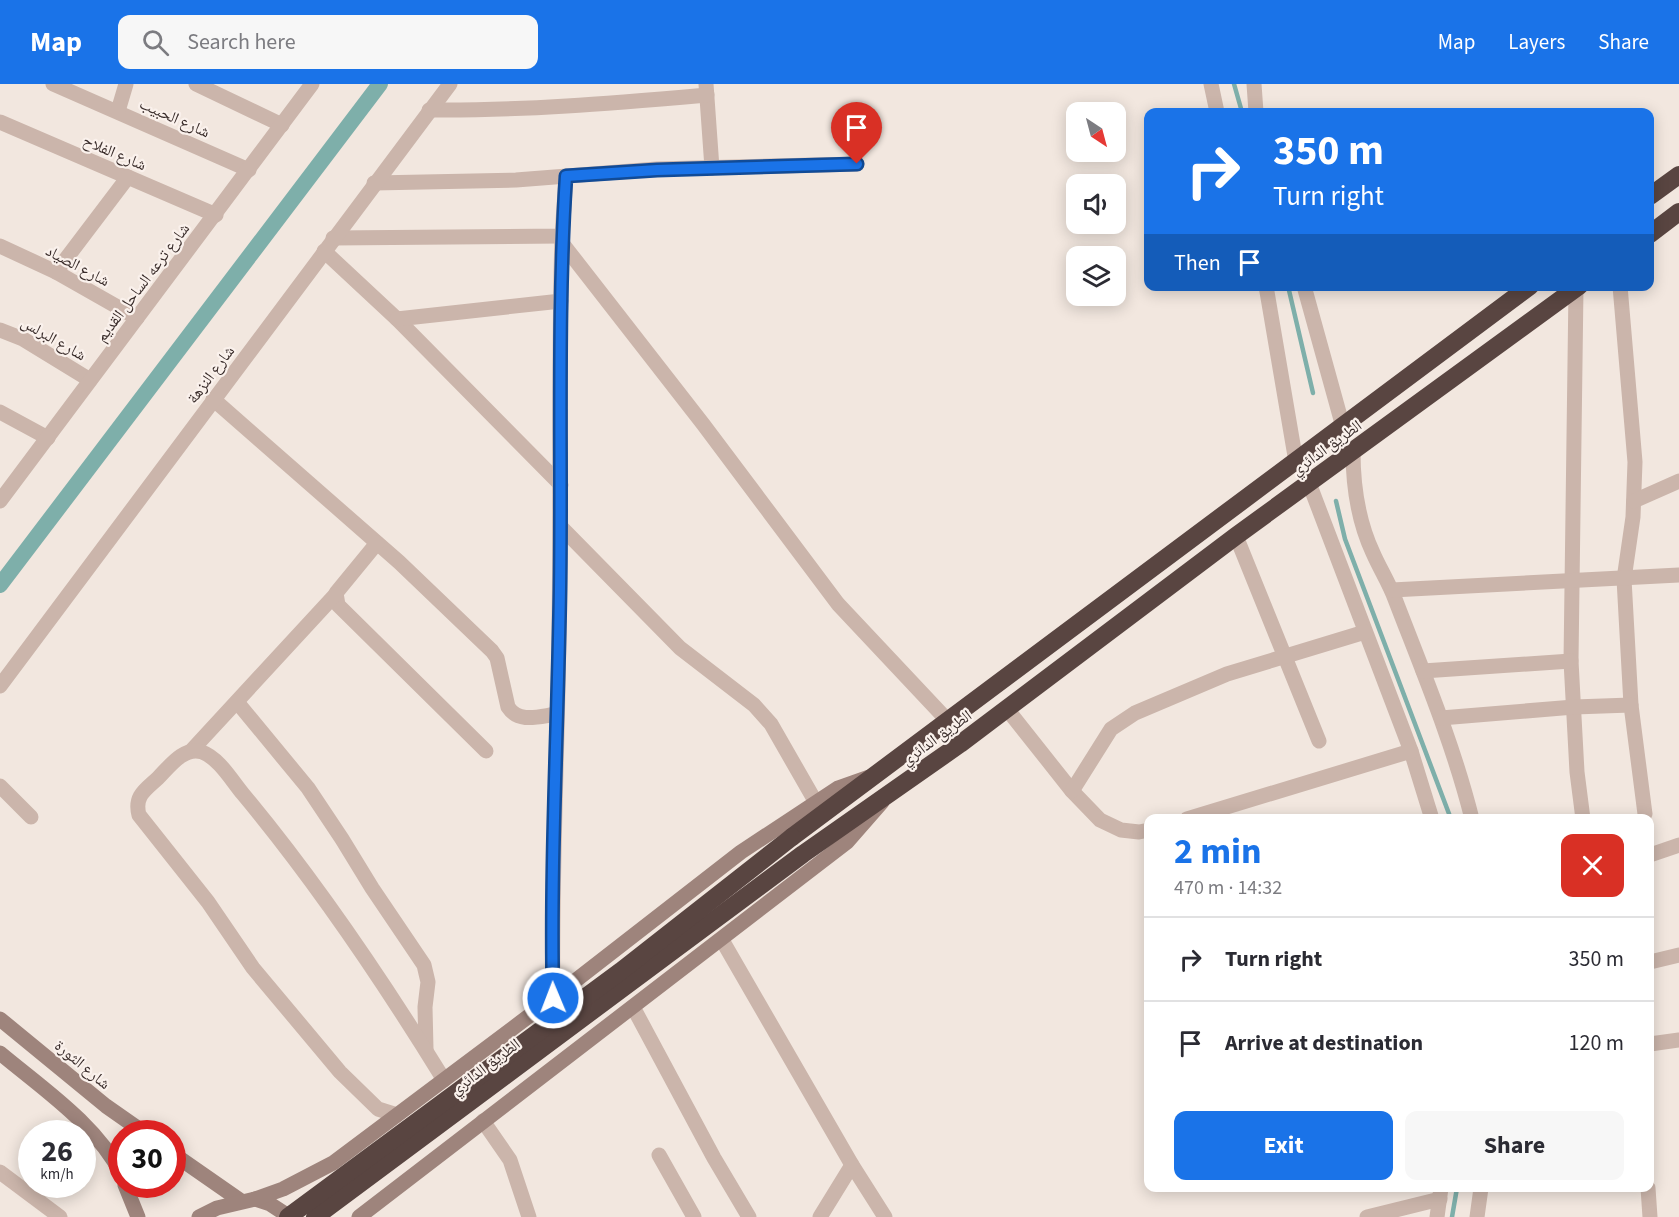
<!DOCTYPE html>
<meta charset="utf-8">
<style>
:root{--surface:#fff;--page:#f7f7f7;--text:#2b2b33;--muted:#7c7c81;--line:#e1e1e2;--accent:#1a73e8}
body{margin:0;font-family:"Source Sans 3","Noto Naskh Arabic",sans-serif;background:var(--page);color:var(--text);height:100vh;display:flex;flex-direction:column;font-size:22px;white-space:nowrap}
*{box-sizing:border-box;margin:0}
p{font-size:20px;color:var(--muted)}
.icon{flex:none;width:33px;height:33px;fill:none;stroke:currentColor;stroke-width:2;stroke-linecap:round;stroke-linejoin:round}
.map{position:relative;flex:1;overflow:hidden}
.side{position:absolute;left:1144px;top:730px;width:510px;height:378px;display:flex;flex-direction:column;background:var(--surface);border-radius:12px;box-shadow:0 3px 15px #0003}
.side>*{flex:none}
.hud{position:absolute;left:1144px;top:24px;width:510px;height:183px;border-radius:12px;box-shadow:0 3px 15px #0003;background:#1a73e8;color:#fff;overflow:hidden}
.needle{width:39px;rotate:144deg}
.tools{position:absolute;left:1066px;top:18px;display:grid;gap:12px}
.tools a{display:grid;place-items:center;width:60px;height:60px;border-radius:12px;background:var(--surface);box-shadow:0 3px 15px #0003;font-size:30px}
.speed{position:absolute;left:18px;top:1036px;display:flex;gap:12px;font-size:30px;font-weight:700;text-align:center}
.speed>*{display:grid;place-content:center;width:78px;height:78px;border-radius:50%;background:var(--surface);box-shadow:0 3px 15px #0003;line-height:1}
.speed small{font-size:15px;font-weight:400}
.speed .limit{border:9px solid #d22;background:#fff;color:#111}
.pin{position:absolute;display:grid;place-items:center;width:51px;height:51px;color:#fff;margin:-62px -26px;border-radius:50% 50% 50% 0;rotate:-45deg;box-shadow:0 0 6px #0007}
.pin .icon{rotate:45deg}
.me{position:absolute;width:66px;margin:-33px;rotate:359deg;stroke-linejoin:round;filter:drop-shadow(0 0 4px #0008)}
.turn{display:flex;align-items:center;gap:21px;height:126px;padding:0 30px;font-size:27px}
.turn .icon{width:78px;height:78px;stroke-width:2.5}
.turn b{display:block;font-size:42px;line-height:51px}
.then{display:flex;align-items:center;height:57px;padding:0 30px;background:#0003;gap:12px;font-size:22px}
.round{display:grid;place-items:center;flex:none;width:63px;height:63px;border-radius:12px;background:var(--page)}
.head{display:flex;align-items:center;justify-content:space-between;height:102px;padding:0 30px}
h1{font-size:36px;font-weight:700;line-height:45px;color:var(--accent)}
.cta{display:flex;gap:12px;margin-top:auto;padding:12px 30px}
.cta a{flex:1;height:69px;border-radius:12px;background:var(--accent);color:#fff;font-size:24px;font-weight:700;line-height:69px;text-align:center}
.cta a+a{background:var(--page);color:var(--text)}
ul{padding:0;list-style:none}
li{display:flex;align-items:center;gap:18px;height:84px;padding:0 30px;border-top:2px solid var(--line)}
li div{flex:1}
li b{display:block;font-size:22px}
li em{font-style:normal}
header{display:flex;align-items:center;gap:36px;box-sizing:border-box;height:84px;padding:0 30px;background:var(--accent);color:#fff}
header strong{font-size:28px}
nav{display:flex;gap:33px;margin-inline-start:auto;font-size:21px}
.search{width:420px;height:54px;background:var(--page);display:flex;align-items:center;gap:15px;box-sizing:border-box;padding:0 21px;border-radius:12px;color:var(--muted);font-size:22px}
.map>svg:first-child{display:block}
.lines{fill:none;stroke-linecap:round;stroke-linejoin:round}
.stream{stroke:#7eafaa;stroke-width:4.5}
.canal{stroke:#7eafaa;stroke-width:16}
.street{stroke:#cbb5ab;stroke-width:15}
.secondary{stroke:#9e847c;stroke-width:15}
.highway{stroke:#594541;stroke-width:18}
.highway-bridge{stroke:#594541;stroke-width:18}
.route-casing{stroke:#114b97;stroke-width:15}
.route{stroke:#1a73e8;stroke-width:10}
.labels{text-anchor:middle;stroke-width:4.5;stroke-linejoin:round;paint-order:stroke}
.street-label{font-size:16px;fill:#392c2a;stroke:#faf1ec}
</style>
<header>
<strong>Map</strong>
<div class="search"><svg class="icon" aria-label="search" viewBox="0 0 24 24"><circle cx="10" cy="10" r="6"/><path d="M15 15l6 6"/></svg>Search here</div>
<nav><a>Map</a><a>Layers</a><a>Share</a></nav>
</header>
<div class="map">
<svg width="1679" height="1133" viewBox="0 0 1679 1133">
<rect width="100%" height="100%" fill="#f2e7df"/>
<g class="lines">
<g class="stream">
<path d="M1234 0 1242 28"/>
<path d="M1288 202 1313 309"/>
<path d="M1336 417 1345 455 1451 735"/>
<path d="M1452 1133 1457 1104"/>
</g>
<path class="canal" d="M0 501 380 0"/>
<g class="street">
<path d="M53 0 249 86"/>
<path d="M196 0 282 41"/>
<path d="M706 0 712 84"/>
<path d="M1211 0 1217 28"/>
<path d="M1254 0 1256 28"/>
<path d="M429 26C522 27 614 19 707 11"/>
<path d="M118 27 126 0"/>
<path d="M0 38 216 131"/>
<path d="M374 99 516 96 657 85 857 80"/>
<path d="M333 154 562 152 566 92"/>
<path d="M562 159 703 340 838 520 948 637"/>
<path d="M0 162 56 188 137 234"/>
<path d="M324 167 397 235 561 401"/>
<path d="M56 188 128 93"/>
<path d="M1266 202 1296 378"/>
<path d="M1304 202 1343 343"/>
<path d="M1620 202 1635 378 1633 433 1624 495 1631 621"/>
<path d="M1576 204 1571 577 1577 688 1583 735"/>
<path d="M397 235 561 217"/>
<path d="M0 246 23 255 90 296"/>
<path d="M213 315 399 478 492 567 497 574 508 623C519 640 540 632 557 630"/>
<path d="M0 328 48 354"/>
<path d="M1353 367C1353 403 1358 437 1373 469 1380 485 1389 499 1395 515 1423 588 1453 659 1472 735"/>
<path d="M1309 399 1411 667 1432 735"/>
<path d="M0 417 312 0"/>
<path d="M1634 417 1679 397"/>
<path d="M561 443 680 564 754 621 771 640 822 729"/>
<path d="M1236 452 1319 657"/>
<path d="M377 459 336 509 338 521 486 667"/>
<path d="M1392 506 1679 491"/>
<path d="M1423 587 1571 577"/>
<path d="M0 602 450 0"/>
<path d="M237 618 308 704 342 755 372 804 424 881 428 898 425 923 426 965"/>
<path d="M1007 625 1072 707 1100 736 1121 746 1139 748 1149 746"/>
<path d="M1441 634 1574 623 1631 621 1645 730"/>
<path d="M191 667 335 511"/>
<path d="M0 702 31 733"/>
<path d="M1072 707 1111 645 1135 629 1227 590 1365 548"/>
<path d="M1187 735 1411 667"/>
<path d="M1650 771 1679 761"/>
<path d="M722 856 852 1081 885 1133"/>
<path d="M1650 878 1679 871"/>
<path d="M553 914C551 790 558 666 559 542 561 412 558 282 562 152"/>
<path d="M633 923 714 1074 749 1133"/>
<path d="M1650 960 1679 956"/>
<path d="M397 1031 378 1025 340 988 253 884 208 818 139 731C134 712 145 706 158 694 169 683 184 662 202 668 219 674 232 697 243 710 318 800 383 897 444 996"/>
<path d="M483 1037 510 1076 529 1133"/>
<path d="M659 1071 694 1133"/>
<path d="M0 1088 60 1133"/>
<path d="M1648 1104 1650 1133"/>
<path d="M820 1133 852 1081"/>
<path d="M1367 1133 1440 1115"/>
<path d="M1437 1133 1441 1104"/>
<path d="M1477 1133 1481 1104"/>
</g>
<g class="secondary">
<path d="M0 935 106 1022 146 1050"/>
<path d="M0 969C43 1005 96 1040 122 1091"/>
<path d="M172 1069 241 1117"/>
<path d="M125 1101 138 1133"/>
<path d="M255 1115 270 1120 290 1133"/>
<path d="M199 1133 217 1124 255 1115 283 1105 333 1079 553 914 741 768 838 704 869 693"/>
<path d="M359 1133 847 758 882 718"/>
</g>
<g class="highway">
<path d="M1650 112 1679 91"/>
<path d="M1650 150 1679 128"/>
<path d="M792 753 1530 202"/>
<path d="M315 1133 803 770 960 660 1236 452 1579 202"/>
</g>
<path class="highway-bridge" d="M288 1133 621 887 792 753"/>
</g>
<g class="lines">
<defs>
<path id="route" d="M553 914C550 778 558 641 560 505 562 368 557 230 566 92L657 86 857 80"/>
</defs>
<use href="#route" class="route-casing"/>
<use href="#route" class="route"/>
</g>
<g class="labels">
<g class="street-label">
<text transform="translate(175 33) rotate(24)" y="6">شارع الحبيب</text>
<text transform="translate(115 68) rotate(23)" y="6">شارع الفلاح</text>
<text transform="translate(78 181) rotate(28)" y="6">شارع الصياد</text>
<text transform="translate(142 198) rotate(-53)" y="6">شارع ترعه الساحل القديم</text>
<text transform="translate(54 254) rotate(30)" y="6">شارع البرلس</text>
<text transform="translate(210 290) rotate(-53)" y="6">شارع النزهة</text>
<text transform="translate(1326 363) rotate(-36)" y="6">الطريق الدائري</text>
<text transform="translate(936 653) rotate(-36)" y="6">الطريق الدائري</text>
<text transform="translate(83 980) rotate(40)" y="6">شارع الثورة</text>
<text transform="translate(485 982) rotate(-37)" y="6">الطريق الدائري</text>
</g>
</g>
</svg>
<div class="tools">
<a><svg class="needle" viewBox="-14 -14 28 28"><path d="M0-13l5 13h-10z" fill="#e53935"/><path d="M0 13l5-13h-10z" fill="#7c7c81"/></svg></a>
<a><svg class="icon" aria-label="sound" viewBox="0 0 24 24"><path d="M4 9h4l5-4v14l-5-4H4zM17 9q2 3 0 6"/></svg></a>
<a><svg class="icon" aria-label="layers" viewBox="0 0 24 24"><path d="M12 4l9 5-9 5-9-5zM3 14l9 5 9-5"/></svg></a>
</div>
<div class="speed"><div>26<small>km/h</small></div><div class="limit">30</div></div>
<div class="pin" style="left:857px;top:80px;background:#d93025"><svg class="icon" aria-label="arrive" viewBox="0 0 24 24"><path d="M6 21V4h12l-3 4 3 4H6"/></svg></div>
<svg class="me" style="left:553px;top:914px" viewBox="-20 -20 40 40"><circle r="17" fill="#1a73e8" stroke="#fff" stroke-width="3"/><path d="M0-11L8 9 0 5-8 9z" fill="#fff"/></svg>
<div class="hud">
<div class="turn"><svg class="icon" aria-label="right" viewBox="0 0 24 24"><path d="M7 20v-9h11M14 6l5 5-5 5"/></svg><div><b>350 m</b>Turn right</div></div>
<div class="then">Then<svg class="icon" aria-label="arrive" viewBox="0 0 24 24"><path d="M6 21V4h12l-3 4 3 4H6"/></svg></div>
</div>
<section class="side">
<div class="head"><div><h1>2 min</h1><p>470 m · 14:32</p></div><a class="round" style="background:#d93025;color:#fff"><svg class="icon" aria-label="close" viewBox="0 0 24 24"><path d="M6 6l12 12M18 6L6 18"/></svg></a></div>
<ul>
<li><svg class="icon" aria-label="right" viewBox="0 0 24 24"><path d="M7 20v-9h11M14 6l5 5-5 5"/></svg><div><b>Turn right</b></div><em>350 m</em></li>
<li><svg class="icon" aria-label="arrive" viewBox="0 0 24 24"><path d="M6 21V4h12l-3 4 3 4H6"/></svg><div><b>Arrive at destination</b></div><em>120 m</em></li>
</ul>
<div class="cta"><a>Exit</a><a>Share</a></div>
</section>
</div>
